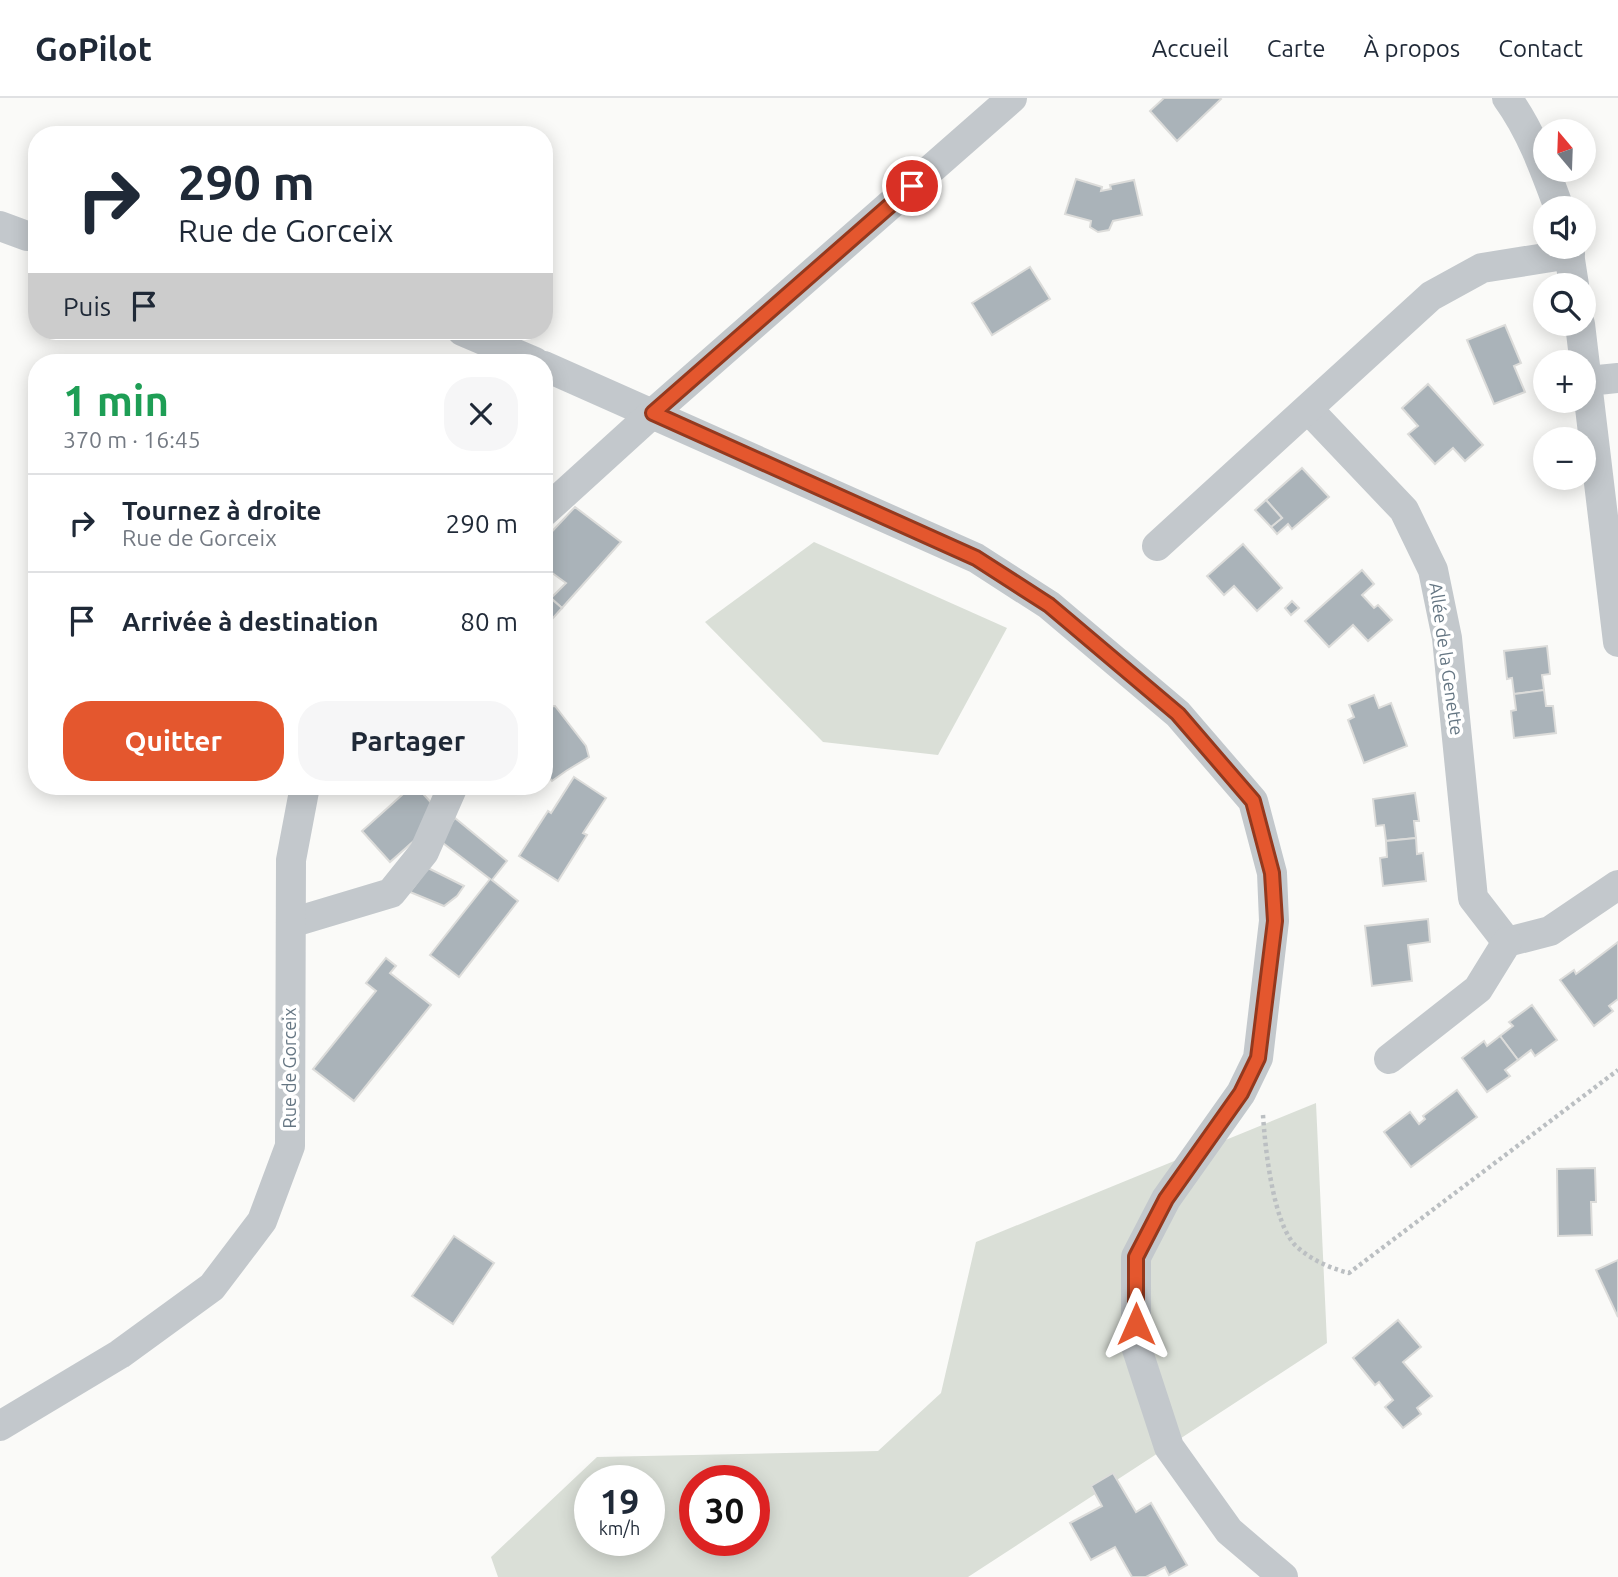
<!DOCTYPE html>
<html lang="fr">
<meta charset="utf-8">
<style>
:root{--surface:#fff;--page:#f6f6f7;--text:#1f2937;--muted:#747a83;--line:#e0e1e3;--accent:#e4572e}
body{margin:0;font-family:Ubuntu,sans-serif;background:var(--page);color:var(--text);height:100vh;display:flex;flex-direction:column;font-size:26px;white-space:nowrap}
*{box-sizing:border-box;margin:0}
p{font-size:23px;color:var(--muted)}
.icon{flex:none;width:38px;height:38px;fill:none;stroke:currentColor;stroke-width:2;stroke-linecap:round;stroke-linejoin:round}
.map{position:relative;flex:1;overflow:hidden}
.panel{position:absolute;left:28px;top:256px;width:525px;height:441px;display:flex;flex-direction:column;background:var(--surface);border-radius:28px;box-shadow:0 4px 18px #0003}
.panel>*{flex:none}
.top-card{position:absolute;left:28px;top:28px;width:525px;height:214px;border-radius:28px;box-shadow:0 4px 18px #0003;background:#fff;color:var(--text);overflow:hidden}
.needle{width:46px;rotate:341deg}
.buttons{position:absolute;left:1533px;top:21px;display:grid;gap:14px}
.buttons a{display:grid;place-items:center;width:63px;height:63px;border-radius:50%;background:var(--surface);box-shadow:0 4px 18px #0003;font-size:35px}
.speed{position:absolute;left:574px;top:1367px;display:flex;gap:14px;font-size:35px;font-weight:700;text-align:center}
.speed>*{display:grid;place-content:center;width:91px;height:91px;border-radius:50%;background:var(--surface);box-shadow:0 4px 18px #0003;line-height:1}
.speed small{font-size:18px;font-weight:400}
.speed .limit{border:10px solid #d22;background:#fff;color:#111}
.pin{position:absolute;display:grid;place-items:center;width:60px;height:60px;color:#fff;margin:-30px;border:4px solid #fff;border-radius:50%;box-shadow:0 2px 7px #0007}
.me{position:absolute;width:77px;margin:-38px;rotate:0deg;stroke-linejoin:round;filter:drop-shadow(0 0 5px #0008)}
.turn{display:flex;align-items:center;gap:24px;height:147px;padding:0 35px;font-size:32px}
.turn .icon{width:91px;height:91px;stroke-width:2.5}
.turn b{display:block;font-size:49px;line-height:60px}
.then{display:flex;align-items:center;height:66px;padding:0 35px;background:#0003;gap:14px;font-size:26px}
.round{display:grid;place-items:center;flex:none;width:74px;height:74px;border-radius:28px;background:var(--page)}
.head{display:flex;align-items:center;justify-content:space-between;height:119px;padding:0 35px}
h1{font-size:42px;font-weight:700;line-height:52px;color:#1e9e55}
.action{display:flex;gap:14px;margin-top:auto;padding:14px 35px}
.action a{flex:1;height:80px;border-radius:28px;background:var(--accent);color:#fff;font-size:28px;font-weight:700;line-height:80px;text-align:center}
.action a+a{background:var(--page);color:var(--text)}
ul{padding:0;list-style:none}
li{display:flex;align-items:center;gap:21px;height:98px;padding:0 35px;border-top:2px solid var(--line)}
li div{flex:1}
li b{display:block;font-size:26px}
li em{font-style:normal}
header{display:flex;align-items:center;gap:42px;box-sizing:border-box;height:98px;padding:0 35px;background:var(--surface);border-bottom:2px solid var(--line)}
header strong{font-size:33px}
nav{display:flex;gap:38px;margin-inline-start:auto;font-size:24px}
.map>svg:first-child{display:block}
.green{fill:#dadfd7;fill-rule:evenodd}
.building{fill:#aab3b9;stroke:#dcdcda;stroke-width:2}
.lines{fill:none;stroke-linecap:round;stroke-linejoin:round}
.path{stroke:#bbbfc2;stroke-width:4.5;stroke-dasharray:3.5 3.5;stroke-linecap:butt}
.street{stroke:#c3c8cc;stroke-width:30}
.route-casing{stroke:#94391e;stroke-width:18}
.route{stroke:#e4572e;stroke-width:12}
.labels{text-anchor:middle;stroke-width:7;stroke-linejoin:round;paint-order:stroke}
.street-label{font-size:18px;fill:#657683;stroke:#fff}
</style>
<header>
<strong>GoPilot</strong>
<nav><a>Accueil</a><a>Carte</a><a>À propos</a><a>Contact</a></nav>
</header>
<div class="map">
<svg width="1618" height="1479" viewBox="0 0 1618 1479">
<rect width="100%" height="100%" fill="#fafaf8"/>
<g class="green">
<path d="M814 444 1007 530 938 657 823 644 705 524Z"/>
<path d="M1316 1005 1327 1245 968 1479H498L491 1459 597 1359 878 1353 941 1295 976 1144ZM590 1382H649V1442H590ZM695 1382H754V1442H695Z"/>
</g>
<g class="building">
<path d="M1164 0H1220L1221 1 1177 43 1150 13Z"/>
<path d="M1076 81 1102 89 1101 93 1111 91 1110 87 1134 82 1142 117 1113 123 1109 132 1098 134 1090 129 1091 123 1065 116Z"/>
<path d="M1030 169 1050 201 992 237 972 205Z"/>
<path d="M1505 227 1521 265 1514 268 1525 294 1494 306 1467 242Z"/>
<path d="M1428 286 1483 347 1465 363 1453 350 1435 366 1408 336 1418 328 1402 310Z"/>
<path d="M1302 370 1329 399 1292 431 1288 426 1277 436 1271 429 1282 420 1266 402Z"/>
<path d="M1266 402 1282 420 1271 429 1255 412Z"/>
<path d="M575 409 621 444 562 510 551 500 566 485 544 469V442Z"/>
<path d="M1243 446 1282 490 1257 513 1234 488 1224 497 1207 478Z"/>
<path d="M1362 472 1374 486 1362 497 1374 510 1378 507 1392 522 1368 543 1353 527 1329 549 1305 523Z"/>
<path d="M547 497 562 510 544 530V500Z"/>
<path d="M1292 503 1299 510 1291 517 1285 510Z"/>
<path d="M1547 548 1550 576 1542 577 1544 592 1514 596 1512 580 1507 581 1504 553Z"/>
<path d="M1544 592 1546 608H1553L1556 635 1514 640 1511 613 1516 612 1514 596Z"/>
<path d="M1374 597 1379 610 1391 605 1407 648 1364 665 1348 622 1354 619 1349 607Z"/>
<path d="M555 608 586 648 589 659 566 673 552 683 544 673V609Z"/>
<path d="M574 679 606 700 583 735 587 737 558 783 519 758 548 713 551 715Z"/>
<path d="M406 688H416L436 710 434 725 390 764 362 733 403 696 401 693Z"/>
<path d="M1415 695 1419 723H1414L1416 740 1386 743 1384 727 1376 728 1373 701Z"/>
<path d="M455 720 507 763 492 782 518 803 459 879 430 857 490 781 439 742Z"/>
<path d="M1416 740 1417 756 1423 755 1426 783 1383 788 1380 760 1387 759 1386 743Z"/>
<path d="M428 770 464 788 457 798 444 808 410 794Z"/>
<path d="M1428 821 1430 844 1408 847 1412 883 1372 888 1365 828Z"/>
<path d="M1618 844V901L1609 908 1613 913 1594 928 1560 882 1574 872 1576 876Z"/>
<path d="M386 860 396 868 390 875 431 907 354 1003 313 971 376 893 366 885Z"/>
<path d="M1532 907 1557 942 1535 958 1531 952 1518 962 1500 938 1513 928 1509 924Z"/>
<path d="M1500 938 1518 962 1505 972 1510 978 1487 994 1462 960 1484 943 1487 948Z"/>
<path d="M1457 992 1477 1019 1411 1069 1384 1034 1410 1014 1419 1026 1425 1021 1423 1018Z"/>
<path d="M1595 1070 1596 1104H1591L1592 1137 1558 1138 1557 1071Z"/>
<path d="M454 1138 494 1165 453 1226 412 1198Z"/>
<path d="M1618 1162V1219L1596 1172Z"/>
<path d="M1398 1222 1421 1249 1403 1264 1432 1298 1417 1310 1421 1316 1403 1330 1385 1309 1393 1302 1379 1284 1375 1287 1353 1260Z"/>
<path d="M1113 1375 1136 1414 1151 1405 1187 1467 1169 1477 1165 1469 1146 1479H1132L1115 1449 1091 1462 1070 1425 1102 1408 1091 1388Z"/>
</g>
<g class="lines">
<path class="path" d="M1263 1017C1265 1049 1273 1126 1296 1148 1311 1162 1330 1170 1349 1175L1618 972"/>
<g class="street">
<path d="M1507 0C1531 33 1545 72 1559 110"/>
<path d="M0 128 27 138 37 137"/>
<path d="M1568 149 1574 187"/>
<path d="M1580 226 1618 544"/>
<path d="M462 233 535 264"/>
<path d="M544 268 976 460 1049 507 1178 616 1253 703 1272 775 1274 823 1258 960 1241 995 1166 1101 1136 1159V1248L1169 1349 1229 1433 1283 1479"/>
<path d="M1588 283 1618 280"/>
<path d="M1308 311 1404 412 1433 472 1447 540 1473 800 1507 844 1550 833 1618 787"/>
<path d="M544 414 653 315 1012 0"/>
<path d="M1157 448 1431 198 1482 170 1570 156"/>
<path d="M291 825 391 795 424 754 453 688"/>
<path d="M1389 961 1478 891 1507 844"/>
<path d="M0 1328 120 1256 212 1189 262 1123 290 1048 291 762 305 688"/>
</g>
</g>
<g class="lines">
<defs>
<path id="route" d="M912 88 653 315 976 460 1049 507 1178 616 1253 703 1272 775 1275 823 1258 960 1241 995 1166 1101 1136 1159V1226"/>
</defs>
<use href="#route" class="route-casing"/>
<use href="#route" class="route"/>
</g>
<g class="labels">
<g class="street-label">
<text transform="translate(1446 561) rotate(82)" y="6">Allée de la Genette</text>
<text transform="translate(290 970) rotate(-90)" y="6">Rue de Gorceix</text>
</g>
</g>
</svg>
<div class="buttons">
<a><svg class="needle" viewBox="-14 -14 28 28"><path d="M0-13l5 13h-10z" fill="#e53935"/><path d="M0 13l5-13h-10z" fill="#747a83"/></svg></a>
<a><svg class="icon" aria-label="sound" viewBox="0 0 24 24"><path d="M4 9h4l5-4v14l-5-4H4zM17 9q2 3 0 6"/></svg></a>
<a><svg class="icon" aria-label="search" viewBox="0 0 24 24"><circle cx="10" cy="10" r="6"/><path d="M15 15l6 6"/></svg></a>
<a>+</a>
<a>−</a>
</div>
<div class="speed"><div>19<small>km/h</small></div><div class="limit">30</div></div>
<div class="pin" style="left:912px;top:88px;background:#d93025"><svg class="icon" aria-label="arrive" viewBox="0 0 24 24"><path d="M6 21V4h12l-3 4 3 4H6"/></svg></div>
<svg class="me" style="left:1136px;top:1226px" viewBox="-20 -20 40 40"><path d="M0-17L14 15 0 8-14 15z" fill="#e4572e" stroke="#fff" stroke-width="4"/></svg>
<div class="top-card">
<div class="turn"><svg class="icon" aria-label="right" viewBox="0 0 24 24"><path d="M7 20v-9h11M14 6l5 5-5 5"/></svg><div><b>290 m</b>Rue de Gorceix</div></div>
<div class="then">Puis<svg class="icon" aria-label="arrive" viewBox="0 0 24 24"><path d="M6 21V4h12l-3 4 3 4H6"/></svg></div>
</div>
<section class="panel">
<div class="head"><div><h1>1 min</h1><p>370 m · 16:45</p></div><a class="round"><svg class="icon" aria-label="close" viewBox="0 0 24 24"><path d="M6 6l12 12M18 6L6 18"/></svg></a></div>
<ul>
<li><svg class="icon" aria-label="right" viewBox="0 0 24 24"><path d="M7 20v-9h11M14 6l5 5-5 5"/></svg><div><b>Tournez à droite</b><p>Rue de Gorceix</p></div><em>290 m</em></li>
<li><svg class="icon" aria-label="arrive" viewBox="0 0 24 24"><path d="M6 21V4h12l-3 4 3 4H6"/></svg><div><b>Arrivée à destination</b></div><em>80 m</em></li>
</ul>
<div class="action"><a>Quitter</a><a>Partager</a></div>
</section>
</div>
